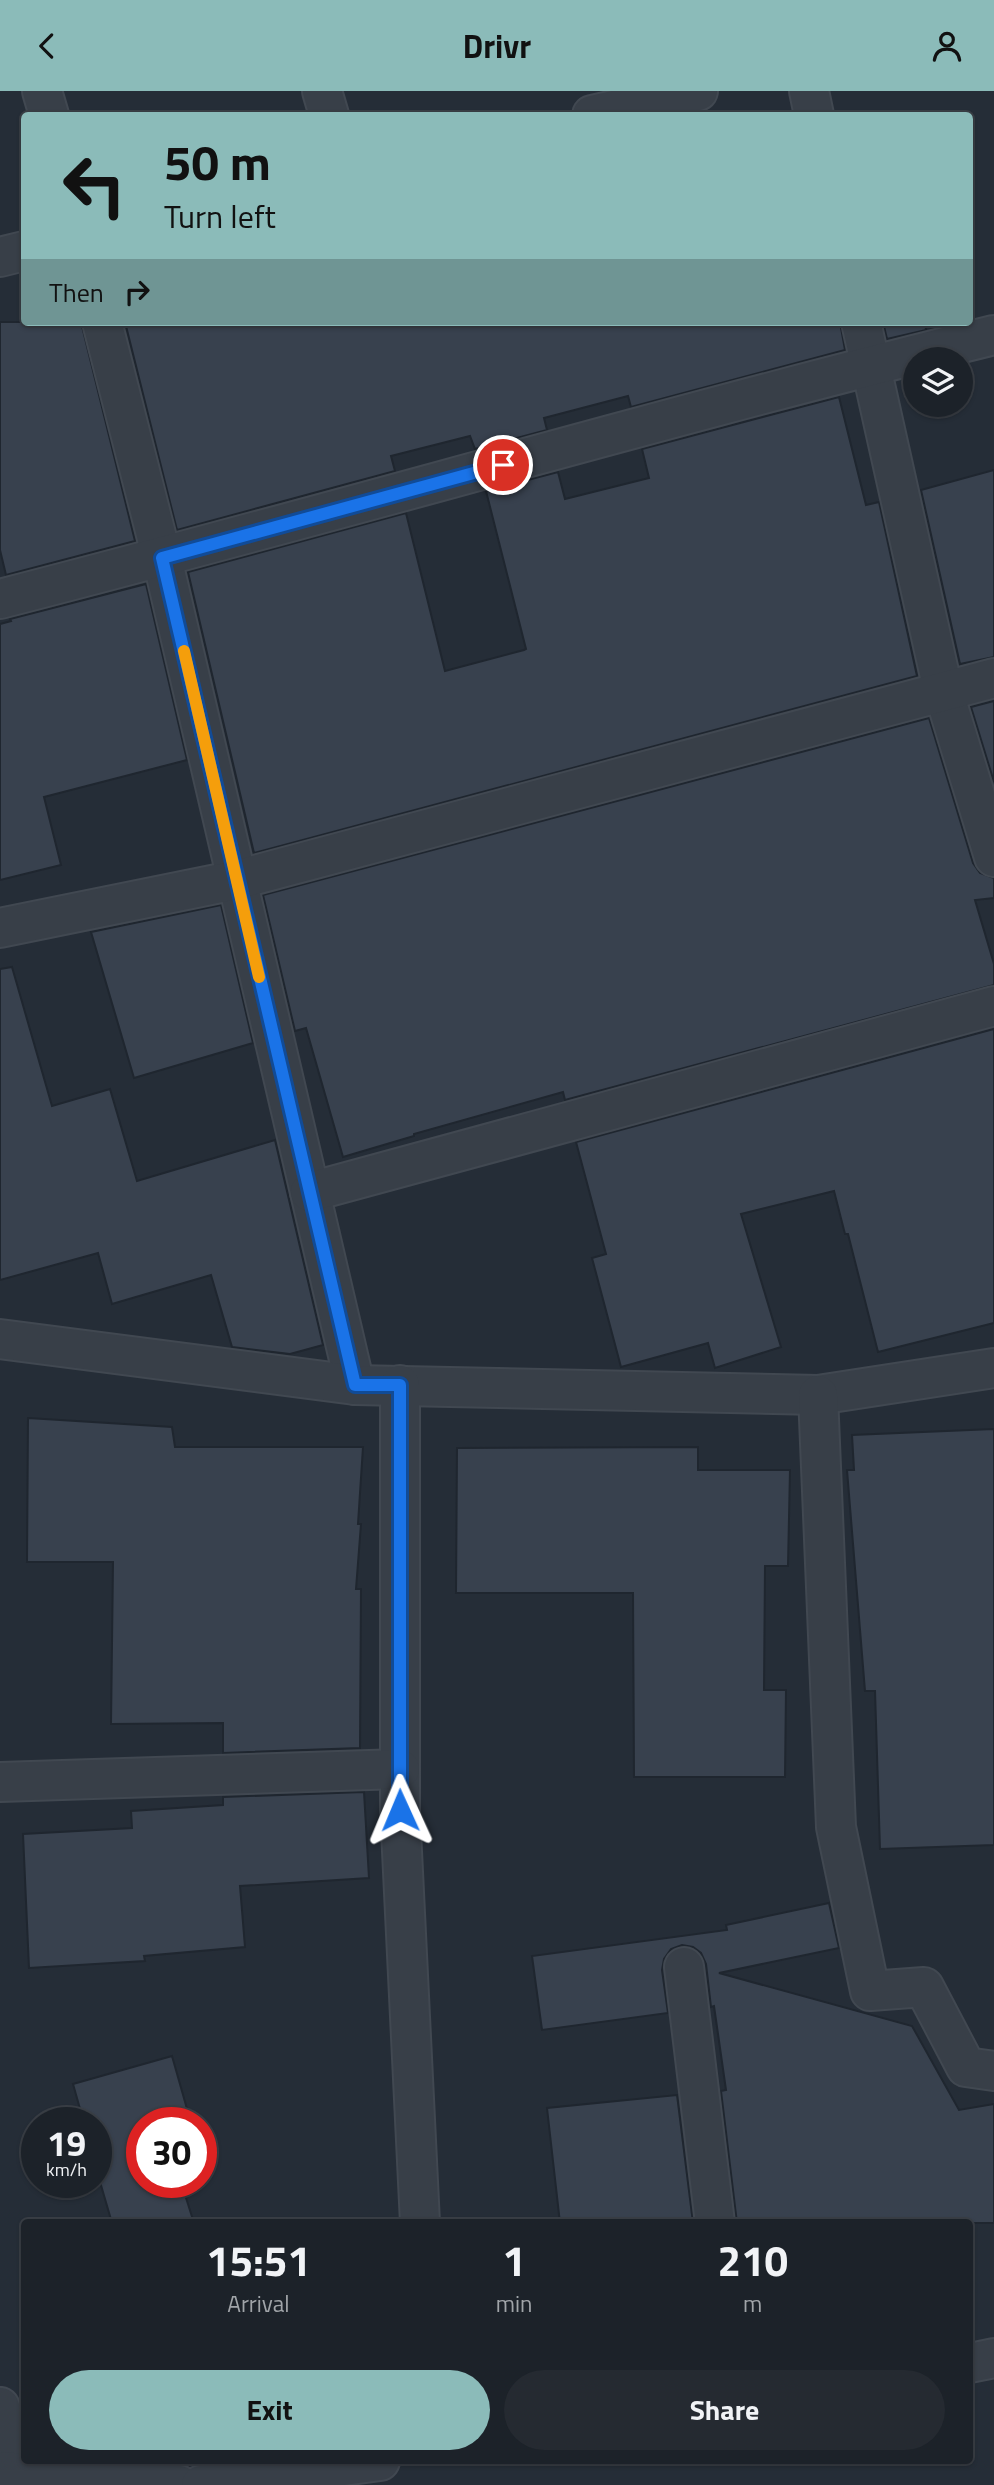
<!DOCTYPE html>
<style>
:root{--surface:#1c2229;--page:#252a31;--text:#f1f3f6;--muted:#a0a4a8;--line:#3a3f46;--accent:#8bbbb9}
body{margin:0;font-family:"Titillium Web",sans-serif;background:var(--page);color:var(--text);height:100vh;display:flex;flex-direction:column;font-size:26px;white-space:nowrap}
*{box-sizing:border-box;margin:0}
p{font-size:23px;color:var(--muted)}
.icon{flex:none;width:38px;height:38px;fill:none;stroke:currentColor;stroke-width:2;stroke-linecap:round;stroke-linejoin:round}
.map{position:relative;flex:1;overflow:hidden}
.panel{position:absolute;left:21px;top:2128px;width:952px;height:245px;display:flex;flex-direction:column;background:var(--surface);border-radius:7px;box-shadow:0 2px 5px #0004,0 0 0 2px var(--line)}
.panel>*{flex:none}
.hud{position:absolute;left:21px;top:21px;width:952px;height:214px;border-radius:7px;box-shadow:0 2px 5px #0004,0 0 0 2px var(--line);background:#8bbbb9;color:#111;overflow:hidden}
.tools{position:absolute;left:903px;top:256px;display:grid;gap:14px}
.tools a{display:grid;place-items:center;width:70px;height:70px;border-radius:50%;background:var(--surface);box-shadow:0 2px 5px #0004,0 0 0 2px var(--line);font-size:35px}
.speed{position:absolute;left:21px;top:2016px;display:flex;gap:14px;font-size:35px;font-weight:700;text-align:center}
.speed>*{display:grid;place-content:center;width:91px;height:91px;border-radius:50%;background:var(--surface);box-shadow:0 2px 5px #0004,0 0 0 2px var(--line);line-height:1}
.speed small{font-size:18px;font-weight:400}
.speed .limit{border:10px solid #d22;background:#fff;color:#111}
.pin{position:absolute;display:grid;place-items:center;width:60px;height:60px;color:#fff;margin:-30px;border:4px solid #fff;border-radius:50%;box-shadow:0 2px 7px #0007}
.me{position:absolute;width:77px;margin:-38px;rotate:359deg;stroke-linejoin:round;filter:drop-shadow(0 0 5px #0008)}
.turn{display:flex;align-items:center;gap:24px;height:147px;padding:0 28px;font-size:32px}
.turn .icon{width:91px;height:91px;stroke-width:2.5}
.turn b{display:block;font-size:49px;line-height:60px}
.then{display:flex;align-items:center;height:66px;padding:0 28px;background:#0003;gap:14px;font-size:26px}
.eta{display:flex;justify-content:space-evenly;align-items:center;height:119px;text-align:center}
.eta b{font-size:42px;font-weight:700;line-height:49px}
.cta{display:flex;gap:14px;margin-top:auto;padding:14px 28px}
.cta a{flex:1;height:80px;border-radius:42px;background:var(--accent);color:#111;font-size:28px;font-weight:700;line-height:80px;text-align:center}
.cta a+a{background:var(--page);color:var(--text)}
header{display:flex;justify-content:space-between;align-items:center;height:91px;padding:0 28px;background:var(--accent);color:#111;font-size:32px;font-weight:700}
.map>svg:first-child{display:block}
.building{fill:#38414e;stroke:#1f262f;stroke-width:2}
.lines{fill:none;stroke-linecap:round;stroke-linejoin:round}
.minor-casing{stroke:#414851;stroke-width:42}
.minor{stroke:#383f48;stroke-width:38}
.route-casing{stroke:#114b97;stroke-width:18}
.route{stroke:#1a73e8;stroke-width:12}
.slow{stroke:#f59e0b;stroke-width:12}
</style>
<header><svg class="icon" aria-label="back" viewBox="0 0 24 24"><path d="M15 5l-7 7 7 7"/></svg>Drivr<svg class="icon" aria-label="person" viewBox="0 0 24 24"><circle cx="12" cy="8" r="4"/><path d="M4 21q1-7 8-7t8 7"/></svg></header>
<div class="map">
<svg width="994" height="2394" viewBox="0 0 994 2394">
<rect width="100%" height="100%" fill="#252d37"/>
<g class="building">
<path d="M0 231H81L135 450 6 484 0 459Z"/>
<path d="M125 231H840L845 259 631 316 628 305 544 327 547 339 475 358 470 345 391 365 395 380 177 439Z"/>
<path d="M883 231H925L926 239 887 248Z"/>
<path d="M839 306 866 414 879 411 917 585 254 762 188 481 406 422 445 580 524 559 526 558 486 400 558 381 565 408 649 387 642 358Z"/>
<path d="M994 379V566L960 573 921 399Z"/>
<path d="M146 493 187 669 44 706 61 774 0 789V533L11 530 10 528Z"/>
<path d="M994 610V691L971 616Z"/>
<path d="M929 627 973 772 980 782 994 787V807L975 809 994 873V894L565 1009 563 1001 414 1043V1045L343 1066 306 937 295 940 263 804Z"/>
<path d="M221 814 253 952 134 987 91 841Z"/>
<path d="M12 876 52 1015 110 998 137 1090 275 1049 323 1254 290 1263 232 1256 211 1184 112 1213 98 1162 0 1189V878Z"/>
<path d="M994 938V1232L878 1261 848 1143H845L834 1100 741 1123 781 1256 715 1277 708 1252 621 1276 592 1167 606 1163 576 1051Z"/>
<path d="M28 1327 172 1336 175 1356H363L358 1433H361L356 1498H361L360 1657 223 1662V1632L111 1633 113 1471H27Z"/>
<path d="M994 1338V1754L880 1758 875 1600H865L847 1379H854L852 1344Z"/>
<path d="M698 1356V1379H790L788 1475H765L764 1599H786L785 1686H634L633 1502H456L457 1357Z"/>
<path d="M364 1701 369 1787 240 1795 245 1856 144 1865 145 1870 29 1877 23 1743 132 1737 131 1720 223 1714V1706Z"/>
<path d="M829 1812 839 1857 719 1882 912 1935 959 2019 994 2013V2132H737L721 2000 726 1999 714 1915 711 1916 706 1873 701 1862 693 1856 682 1854 671 1858 664 1868 662 1879 668 1922 542 1939 532 1865 727 1839 726 1834Z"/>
<path d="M172 1965 191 2032H142V2091H181L194 2132H112L96 2077V2032H84L73 1993Z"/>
<path d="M677 2004 693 2132H560L547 2017Z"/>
</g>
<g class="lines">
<defs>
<g id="minor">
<path d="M42 0 49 24"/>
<path d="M322 0 329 24"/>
<path d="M809 0 814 24"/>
<path d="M592 24 698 0"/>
<path d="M0 166 24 160"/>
<path d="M102 231 162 467 355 1294"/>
<path d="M861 231 943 599 994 766"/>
<path d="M0 508C332 423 661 326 994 244"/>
<path d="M0 837 236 789 994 587"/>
<path d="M310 1101 994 915"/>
<path d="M0 1248 355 1294 818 1304 994 1277"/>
<path d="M400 1294V1719L420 2132"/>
<path d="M818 1304 836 1736 870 1900 924 1896 966 1976 994 1980"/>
<path d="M0 1691 400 1678"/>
<path d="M684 1876 715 2132"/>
<path d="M970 2272 994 2267"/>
<path d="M0 2316 19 2381"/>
<path d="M0 2380 179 2394"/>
<path d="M201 2394 380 2370"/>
</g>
</defs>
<use href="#minor" class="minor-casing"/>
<use href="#minor" class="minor"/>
</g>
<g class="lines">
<defs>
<path id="route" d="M400 1719V1294H355L162 467 503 374"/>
</defs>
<use href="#route" class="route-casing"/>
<use href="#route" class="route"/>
<path class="slow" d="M184 560 259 886"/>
</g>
</svg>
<div class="tools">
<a><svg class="icon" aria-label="layers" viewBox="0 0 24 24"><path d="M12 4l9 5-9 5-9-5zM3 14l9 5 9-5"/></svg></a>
</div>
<div class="speed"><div>19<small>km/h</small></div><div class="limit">30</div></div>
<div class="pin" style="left:503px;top:374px;background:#d93025"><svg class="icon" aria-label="arrive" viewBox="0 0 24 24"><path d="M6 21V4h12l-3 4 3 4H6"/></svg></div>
<svg class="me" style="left:400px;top:1719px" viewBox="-20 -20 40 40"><path d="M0-17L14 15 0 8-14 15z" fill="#1a73e8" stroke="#fff" stroke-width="4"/></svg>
<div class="hud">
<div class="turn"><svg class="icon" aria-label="left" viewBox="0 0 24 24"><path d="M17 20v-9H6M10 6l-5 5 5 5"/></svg><div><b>50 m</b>Turn left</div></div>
<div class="then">Then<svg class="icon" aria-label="right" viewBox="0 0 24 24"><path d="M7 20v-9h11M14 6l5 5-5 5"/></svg></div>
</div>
<section class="panel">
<div class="eta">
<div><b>15:51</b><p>Arrival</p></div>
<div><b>1</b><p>min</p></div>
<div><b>210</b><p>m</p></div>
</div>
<div class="cta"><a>Exit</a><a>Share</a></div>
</section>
</div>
